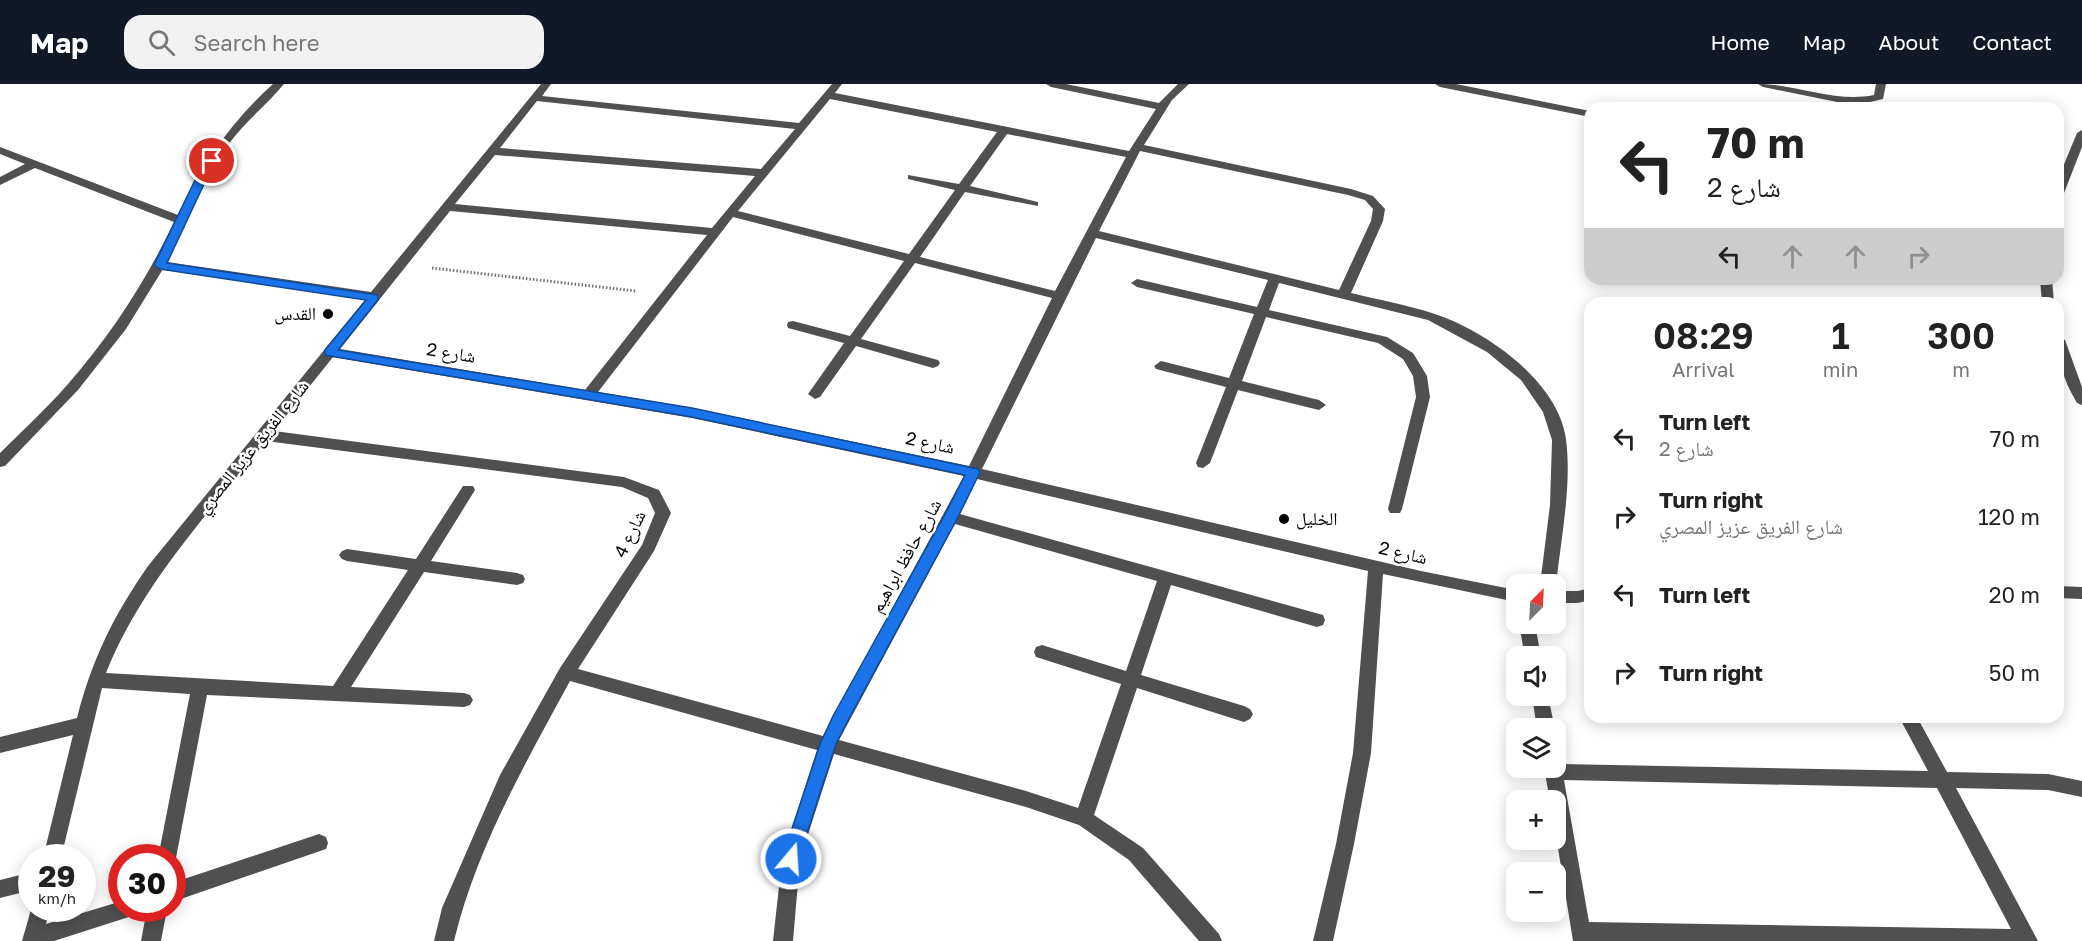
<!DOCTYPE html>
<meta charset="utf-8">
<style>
:root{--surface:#fff;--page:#f2f2f2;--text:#222;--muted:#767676;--accent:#111827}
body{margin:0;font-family:"Golos Text","Noto Naskh Arabic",sans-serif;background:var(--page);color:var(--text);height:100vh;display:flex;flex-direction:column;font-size:22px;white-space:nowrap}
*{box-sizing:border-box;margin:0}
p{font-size:20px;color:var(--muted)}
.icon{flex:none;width:33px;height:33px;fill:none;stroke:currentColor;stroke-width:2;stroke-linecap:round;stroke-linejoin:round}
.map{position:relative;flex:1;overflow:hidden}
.panel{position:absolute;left:1584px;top:213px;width:480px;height:426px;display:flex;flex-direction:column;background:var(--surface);border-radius:18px;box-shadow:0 3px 15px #0003}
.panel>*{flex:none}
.guide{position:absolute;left:1584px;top:18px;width:480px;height:183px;border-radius:18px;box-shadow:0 3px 15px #0003;background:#fff;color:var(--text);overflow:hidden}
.needle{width:39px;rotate:24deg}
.tools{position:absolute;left:1506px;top:490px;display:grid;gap:12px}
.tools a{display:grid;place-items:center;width:60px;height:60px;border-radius:12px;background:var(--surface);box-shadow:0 3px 15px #0003;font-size:30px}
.speed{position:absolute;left:18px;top:760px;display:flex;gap:12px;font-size:30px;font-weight:700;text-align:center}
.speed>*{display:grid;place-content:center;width:78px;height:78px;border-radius:50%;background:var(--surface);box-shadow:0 3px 15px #0003;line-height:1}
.speed small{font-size:15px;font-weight:400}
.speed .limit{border:9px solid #d22;background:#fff;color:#111}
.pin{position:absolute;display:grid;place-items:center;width:51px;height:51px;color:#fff;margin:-26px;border:3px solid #fff;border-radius:50%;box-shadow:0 2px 6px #0007}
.me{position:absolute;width:66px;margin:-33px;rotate:18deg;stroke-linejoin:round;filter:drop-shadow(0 0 4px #0008)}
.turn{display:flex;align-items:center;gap:21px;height:126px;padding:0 24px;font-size:27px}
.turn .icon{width:78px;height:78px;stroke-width:2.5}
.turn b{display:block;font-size:42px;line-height:51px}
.lanes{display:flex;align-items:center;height:57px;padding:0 24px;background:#0003;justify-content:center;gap:30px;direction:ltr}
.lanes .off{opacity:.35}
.eta{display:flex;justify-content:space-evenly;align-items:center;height:102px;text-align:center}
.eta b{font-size:36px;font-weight:600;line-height:42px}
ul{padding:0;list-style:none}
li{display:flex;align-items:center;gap:18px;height:78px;padding:0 24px}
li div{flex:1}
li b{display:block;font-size:22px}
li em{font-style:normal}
header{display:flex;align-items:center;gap:36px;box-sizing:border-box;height:84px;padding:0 30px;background:var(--accent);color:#fff}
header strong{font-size:28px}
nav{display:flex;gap:33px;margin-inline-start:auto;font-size:21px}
.search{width:420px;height:54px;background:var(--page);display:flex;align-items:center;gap:15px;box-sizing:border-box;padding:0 21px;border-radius:18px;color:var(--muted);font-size:22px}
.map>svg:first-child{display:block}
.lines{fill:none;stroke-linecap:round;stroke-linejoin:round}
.path{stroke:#727272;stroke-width:3;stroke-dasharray:1.5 2;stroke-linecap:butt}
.minor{fill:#505050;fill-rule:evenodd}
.route{fill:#1a73e8;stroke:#114b97;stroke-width:1.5}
.poi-dot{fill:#000;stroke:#fff;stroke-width:2}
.labels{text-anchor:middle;stroke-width:5;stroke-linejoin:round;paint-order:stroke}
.poi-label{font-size:18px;fill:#000;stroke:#fff;text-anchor:end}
.street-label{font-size:18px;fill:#000;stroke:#fff}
</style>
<header>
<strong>Map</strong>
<div class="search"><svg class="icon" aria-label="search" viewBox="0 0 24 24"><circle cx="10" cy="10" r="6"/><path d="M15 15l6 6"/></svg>Search here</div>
<nav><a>Home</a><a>Map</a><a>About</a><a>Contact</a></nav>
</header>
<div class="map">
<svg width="2082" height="857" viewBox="0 0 2082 857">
<rect width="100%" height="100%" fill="#fff"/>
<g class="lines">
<path class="path" d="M432 184 636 207"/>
<g class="minor">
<path d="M273 0H284C267 21 244 38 228 61 202 97 186 138 167 178L371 208 541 0H551L542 12 799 39 832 0H842L835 9 1129 67 1156 25 1051 3 1046 0H1066L1159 19 1178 0H1189L1172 16 1144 61 1351 105 1373 112 1385 125 1383 137 1351 209C1379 216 1408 221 1435 230 1486 247 1558 297 1566 355 1572 402 1561 454 1556 501H1540L1550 421 1552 356 1543 328 1521 296 1487 268 1428 236 1279 199 1269 226 1387 253 1413 269 1427 292 1430 313 1402 425 1400 429H1390L1388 425 1416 313 1413 292 1403 275 1378 259 1266 233 1242 297 1319 316 1326 321 1319 326 1238 306 1210 379 1203 384 1198 383 1196 379 1226 303 1156 285 1154 282 1161 277 1229 294 1254 230 1137 203 1131 199 1137 195 1257 223 1268 196 1096 154 982 385 1421 487 1516 506V518L1383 490 1371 669 1354 760 1333 857H1313L1336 760 1353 669 1368 487 977 395 960 430 1323 531 1325 536 1323 541 1317 543 1171 501 1141 591 1244 622 1250 625 1253 630 1250 635 1244 638 1137 604 1094 731 1143 764 1219 850 1222 857H1199L1129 776 1079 741 1026 723 834 670 800 775 793 857H773L782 775 817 666 570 597C525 680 476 765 454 857H434L442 824 500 691 560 584 642 461 655 429 648 414 622 403 266 357C208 430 141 501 106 589L333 602 408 486 347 477 342 475 339 471 342 467 347 465 416 475 463 402H473L475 406 431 477 517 489 523 491 525 495 523 499 517 501 424 488 351 603 464 609 470 611 473 616 470 621 464 623 207 611 176 774 172 781V774H158L190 610 102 604 61 774H43L73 651 0 669V653L77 634C92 575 114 531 148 482L365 216 163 185 126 245 78 306 5 382 0 383V369C23 346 47 324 68 300 111 251 146 197 174 138L35 84 0 101V93L25 80 0 70V63L178 131C202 80 231 38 273 0ZM830 15 997 48 959 100 908 91V95L955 106 909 170 738 127ZM537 17 795 45 761 85 500 64ZM1007 50 1126 73 1055 207 920 173 965 108 1038 122V118L970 102ZM1140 67 1348 111 1365 116 1373 125 1371 137 1339 206 1099 147ZM495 71 755 92 712 144 455 120ZM450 127 707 151 585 306 340 265ZM733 133 904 177 850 252 793 237 788 238 787 241 788 244 844 259 808 310 815 315 820 313 856 262 933 284 938 282 940 279 938 276 861 255 915 179 1052 214 969 382 692 324 598 308ZM333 273 692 334 964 392 823 652 578 585 654 467 671 429 659 406 624 393 274 347ZM955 440 1157 497 1126 587 1042 561 1036 563 1034 568 1036 573 1121 600 1078 724 1026 707 839 656Z"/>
<path d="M1435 0H1456L1590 27V33L1440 3Z"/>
<path d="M1758 0C1797 0 1835 19 1874 11L1876 0H1886L1883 15 1866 19 1837 18 1763 3Z"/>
<path d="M2082 46V63L2064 109 2058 112V95L2077 49Z"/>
<path d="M2040 195H2052L2054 219H2042Z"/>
<path d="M2058 252 2065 256 2082 303V321L2077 319C2063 295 2058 279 2058 252Z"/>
<path d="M2058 502 2082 503V515L2058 514Z"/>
<path d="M1590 504V516L1578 519H1556V507H1578Z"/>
<path d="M1519 540H1535L1541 573H1525Z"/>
<path d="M1532 612H1548L1555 645H1537Z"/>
<path d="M1899 633H1917L1947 688 2048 690 2082 697V713L2048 706 1956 704 2038 857H1573L1556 752V717H1550L1544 684H1556V677L1560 680 1928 687ZM1564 696 1937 704 2011 845 1589 838Z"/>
<path d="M319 750 326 753 328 759 326 765 172 818V799Z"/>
<path d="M32 788V806L0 814V796Z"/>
<path d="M122 817V825H135L132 832 54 857H22L32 822V825H50L46 840Z"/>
<path d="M147 825H167L161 857H141Z"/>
</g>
</g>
<path class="route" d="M209 75 217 77 206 96 167 179 378 211V216L338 266 692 324 978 385 980 388 958 433 845 642 836 660 797 780 791 783 785 780 782 775 820 660 833 632 944 432 965 391 692 333 325 271V266L366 216 160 185 154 181 195 96Z"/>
<g class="poi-dot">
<circle cx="328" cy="230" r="6"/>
<circle cx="1284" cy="435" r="6"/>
</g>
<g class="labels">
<g class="poi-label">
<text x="316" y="236">القدس</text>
<text x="1296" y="441" text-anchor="start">الخليل</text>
</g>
<g class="street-label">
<text transform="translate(451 269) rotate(9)" y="6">شارع 2</text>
<text transform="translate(930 359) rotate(12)" y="6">شارع 2</text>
<text transform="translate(253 363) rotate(-51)" y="6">شارع الفريق عزيز المصري</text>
<text transform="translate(630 450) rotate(-64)" y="6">شارع 4</text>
<text transform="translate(1403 469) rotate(13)" y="6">شارع 2</text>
<text transform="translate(906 472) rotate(-61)" y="6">شارع حافظ ابراهيم</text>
</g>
</g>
</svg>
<div class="tools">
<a><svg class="needle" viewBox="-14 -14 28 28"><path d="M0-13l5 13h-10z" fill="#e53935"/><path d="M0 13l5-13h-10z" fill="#767676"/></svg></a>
<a><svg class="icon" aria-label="sound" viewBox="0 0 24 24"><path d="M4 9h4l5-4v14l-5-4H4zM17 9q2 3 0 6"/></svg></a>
<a><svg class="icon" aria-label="layers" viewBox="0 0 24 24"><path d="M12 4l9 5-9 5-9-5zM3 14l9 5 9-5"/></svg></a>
<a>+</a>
<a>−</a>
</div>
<div class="speed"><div>29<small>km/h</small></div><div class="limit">30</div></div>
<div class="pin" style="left:212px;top:77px;background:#d93025"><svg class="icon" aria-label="arrive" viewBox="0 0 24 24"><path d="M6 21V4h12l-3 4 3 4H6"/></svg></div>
<svg class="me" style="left:791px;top:775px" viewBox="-20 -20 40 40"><circle r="17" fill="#1a73e8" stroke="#fff" stroke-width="3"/><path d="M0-11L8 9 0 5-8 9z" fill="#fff"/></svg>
<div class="guide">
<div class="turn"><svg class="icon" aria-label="left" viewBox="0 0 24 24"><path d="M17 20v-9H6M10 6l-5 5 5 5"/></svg><div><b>70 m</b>شارع 2</div></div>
<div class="lanes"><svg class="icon" aria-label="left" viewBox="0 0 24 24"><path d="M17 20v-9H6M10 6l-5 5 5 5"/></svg><svg class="icon off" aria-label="ahead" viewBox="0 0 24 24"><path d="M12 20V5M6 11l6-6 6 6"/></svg><svg class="icon off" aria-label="ahead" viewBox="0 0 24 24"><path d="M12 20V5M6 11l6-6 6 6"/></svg><svg class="icon off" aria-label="right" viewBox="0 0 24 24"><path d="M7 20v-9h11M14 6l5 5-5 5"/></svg></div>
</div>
<section class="panel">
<div class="eta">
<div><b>08:29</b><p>Arrival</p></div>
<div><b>1</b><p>min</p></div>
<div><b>300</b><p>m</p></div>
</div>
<ul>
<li><svg class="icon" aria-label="left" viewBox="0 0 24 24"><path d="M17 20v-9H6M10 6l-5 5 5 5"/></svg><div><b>Turn left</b><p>شارع 2</p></div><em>70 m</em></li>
<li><svg class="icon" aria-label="right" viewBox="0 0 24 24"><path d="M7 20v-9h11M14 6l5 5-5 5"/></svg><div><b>Turn right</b><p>شارع الفريق عزيز المصري</p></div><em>120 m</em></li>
<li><svg class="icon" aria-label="left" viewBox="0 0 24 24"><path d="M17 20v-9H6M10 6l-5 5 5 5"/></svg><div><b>Turn left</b></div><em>20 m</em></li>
<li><svg class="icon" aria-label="right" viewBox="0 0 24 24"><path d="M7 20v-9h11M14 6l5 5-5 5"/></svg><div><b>Turn right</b></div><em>50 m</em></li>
</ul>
</section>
</div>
